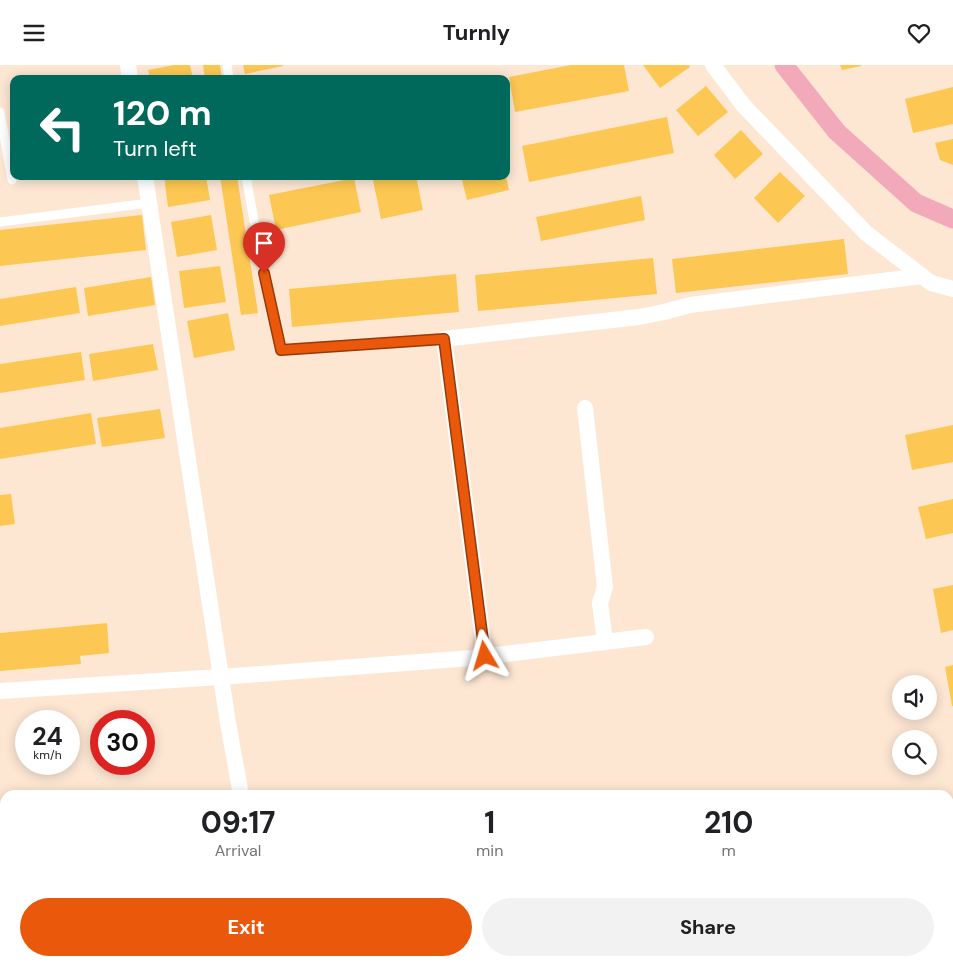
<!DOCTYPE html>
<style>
:root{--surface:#fff;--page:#f2f2f2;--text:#202124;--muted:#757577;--accent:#ea580c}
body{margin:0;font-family:"DM Sans",sans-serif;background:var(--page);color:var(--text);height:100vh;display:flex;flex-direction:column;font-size:19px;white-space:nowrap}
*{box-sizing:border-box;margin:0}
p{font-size:16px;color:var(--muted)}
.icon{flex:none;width:28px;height:28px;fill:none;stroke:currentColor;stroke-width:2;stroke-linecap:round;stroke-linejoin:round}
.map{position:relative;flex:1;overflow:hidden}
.details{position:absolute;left:0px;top:725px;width:954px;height:176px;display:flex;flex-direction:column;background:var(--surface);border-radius:15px 15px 0 0;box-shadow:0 2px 12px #0003}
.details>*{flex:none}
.guide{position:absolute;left:10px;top:10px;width:500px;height:105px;border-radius:10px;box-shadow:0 2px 12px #0003;background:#00695c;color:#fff;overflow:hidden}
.buttons{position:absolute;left:892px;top:610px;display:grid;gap:10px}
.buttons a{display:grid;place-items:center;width:45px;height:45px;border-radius:50%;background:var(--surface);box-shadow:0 2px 12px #0003;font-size:25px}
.speed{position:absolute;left:15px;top:645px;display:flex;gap:10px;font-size:25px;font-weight:700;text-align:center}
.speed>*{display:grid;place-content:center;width:65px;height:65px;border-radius:50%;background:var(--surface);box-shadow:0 2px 12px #0003;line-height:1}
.speed small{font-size:12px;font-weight:400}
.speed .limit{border:8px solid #d22;background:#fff;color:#111}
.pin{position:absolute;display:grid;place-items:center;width:42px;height:42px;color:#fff;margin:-51px -21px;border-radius:50% 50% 50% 0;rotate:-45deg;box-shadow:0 0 5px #0007}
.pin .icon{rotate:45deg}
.me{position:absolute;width:55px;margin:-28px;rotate:353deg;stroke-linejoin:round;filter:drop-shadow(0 0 4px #0008)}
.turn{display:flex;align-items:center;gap:18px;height:105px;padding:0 20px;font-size:22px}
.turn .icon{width:65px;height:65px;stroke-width:2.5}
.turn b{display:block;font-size:35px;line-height:42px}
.eta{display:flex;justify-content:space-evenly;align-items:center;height:85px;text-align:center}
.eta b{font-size:30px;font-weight:700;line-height:35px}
.primary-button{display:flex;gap:10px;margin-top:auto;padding:10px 20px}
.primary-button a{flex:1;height:58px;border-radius:30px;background:var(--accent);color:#fff;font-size:20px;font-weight:700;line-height:58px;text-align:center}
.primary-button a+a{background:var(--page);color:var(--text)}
header{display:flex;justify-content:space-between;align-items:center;height:65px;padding:0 20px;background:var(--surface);font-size:22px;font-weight:700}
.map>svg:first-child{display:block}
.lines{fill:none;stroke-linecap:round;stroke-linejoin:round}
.canal{stroke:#f2aabb;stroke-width:19}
.building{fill:#fcc752}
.service{stroke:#fff;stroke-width:9}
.minor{stroke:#fff;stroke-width:16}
.route-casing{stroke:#983908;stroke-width:12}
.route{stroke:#ea580c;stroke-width:9}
</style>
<header><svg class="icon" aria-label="menu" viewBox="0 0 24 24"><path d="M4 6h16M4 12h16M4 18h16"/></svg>Turnly<svg class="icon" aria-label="heart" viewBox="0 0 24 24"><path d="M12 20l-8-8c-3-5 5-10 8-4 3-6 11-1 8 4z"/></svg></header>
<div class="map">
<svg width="953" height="901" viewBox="0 0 953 901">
<rect width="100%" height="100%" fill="#fde7d3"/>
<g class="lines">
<path class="canal" d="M784 0 837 67 916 138 953 154"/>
</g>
<g class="building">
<path d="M174 0H190L193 14H150L148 5Z"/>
<path d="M203 0H220L222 14H205Z"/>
<path d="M243 0H283V1L245 9Z"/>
<path d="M571 0H624L629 26 515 47 509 12Z"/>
<path d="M643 0H689L690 2 660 23Z"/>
<path d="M840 0H861V1L842 5Z"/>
<path d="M706 21 728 47 698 71 676 45Z"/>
<path d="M953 22V59L913 68 905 34Z"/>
<path d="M667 52 674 88 529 117 522 81Z"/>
<path d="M741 65 763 89 735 114 714 90Z"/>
<path d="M953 74V100L940 95 935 78Z"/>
<path d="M780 107 805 131 778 158 754 133Z"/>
<path d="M164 111H206L210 135 168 142Z"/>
<path d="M220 111H237L258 248 241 250Z"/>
<path d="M388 111H416L423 145 381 154 373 115Z"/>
<path d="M461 111H506L509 125 467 135Z"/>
<path d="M354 113 361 147 276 165 269 130Z"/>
<path d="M641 131 645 155 541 176 536 152Z"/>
<path d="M142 150 146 185 0 201V165Z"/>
<path d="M211 150 217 185 177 192 171 157Z"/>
<path d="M844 174 848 209 676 228 672 194Z"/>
<path d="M653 193 657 229 478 246 475 210Z"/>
<path d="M220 201 226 237 184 243 179 206Z"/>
<path d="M456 209 459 247 292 262 289 224Z"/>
<path d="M151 212 155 240 88 251 84 223Z"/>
<path d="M76 222 80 248 0 261V234Z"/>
<path d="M228 248 235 285 194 293 187 256Z"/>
<path d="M153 279 158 305 93 316 89 289Z"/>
<path d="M81 287 85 315 0 328V299Z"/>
<path d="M160 344 165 373 102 382 97 353Z"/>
<path d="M91 348 96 379 0 394V363Z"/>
<path d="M953 360V397L912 405 905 370Z"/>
<path d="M11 429 15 459 0 461V430Z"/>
<path d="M953 434V468L926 474 918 442Z"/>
<path d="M953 520V565L941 568 933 524Z"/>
<path d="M107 558 109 588 80 591 81 599 0 606V568Z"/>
<path d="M953 600V641H952L945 602Z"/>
<path d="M953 829V861H949V830Z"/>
<path d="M953 872V896H952L949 873Z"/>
<path d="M887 896H948L949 901H866V900Z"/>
</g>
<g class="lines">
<g class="service">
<path d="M227 0 229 14"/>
<path d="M0 47 12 115"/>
<path d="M246 111 260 189 281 285 444 274"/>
<path d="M0 157 149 138"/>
</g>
<g class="minor">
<path d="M128 0 130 14"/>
<path d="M713 0 743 40 866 168 931 218 953 224"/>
<path d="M145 111 228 658 241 730"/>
<path d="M585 343 605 522 600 538 605 577"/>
<path d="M485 591 444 274 639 252 664 247 690 240 922 211"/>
<path d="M0 626 221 612 472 593 646 572"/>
<path d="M270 896 271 901"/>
</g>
</g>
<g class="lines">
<defs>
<path id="route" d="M264 208 281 285 444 274 485 591"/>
</defs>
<use href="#route" class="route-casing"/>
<use href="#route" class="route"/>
</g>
</svg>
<div class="buttons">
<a><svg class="icon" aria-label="sound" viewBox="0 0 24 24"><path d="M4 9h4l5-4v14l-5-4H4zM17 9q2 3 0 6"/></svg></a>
<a><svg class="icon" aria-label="search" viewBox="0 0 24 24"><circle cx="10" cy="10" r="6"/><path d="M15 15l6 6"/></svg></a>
</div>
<div class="speed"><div>24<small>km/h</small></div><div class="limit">30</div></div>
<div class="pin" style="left:264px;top:208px;background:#d93025"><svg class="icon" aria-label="arrive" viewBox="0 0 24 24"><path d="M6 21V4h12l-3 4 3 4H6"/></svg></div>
<svg class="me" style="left:485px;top:591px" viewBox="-20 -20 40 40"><path d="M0-17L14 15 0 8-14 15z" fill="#ea580c" stroke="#fff" stroke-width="4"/></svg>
<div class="guide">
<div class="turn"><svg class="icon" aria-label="left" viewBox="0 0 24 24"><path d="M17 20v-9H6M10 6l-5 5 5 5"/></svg><div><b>120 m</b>Turn left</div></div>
</div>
<section class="details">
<div class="eta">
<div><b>09:17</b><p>Arrival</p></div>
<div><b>1</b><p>min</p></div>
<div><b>210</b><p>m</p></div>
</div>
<div class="primary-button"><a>Exit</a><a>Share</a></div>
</section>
</div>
